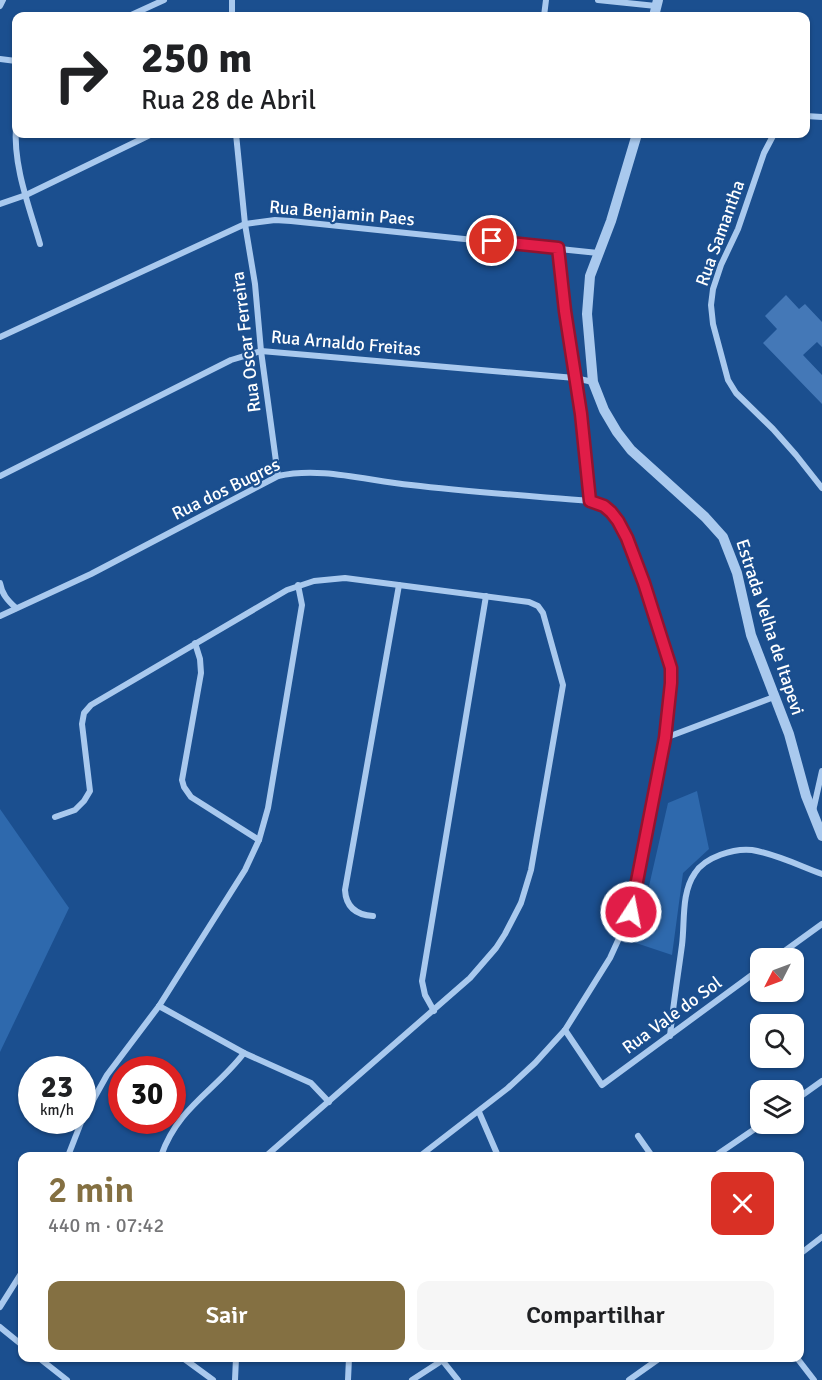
<!DOCTYPE html>
<html lang="pt">
<meta charset="utf-8">
<style>
:root{--surface:#fff;--page:#f6f6f6;--text:#202124;--muted:#757577;--accent:#847042}
body{margin:0;font-family:Signika,sans-serif;background:var(--page);color:var(--text);height:100vh;display:flex;flex-direction:column;font-size:22px;white-space:nowrap}
*{box-sizing:border-box;margin:0}
p{font-size:20px;color:var(--muted)}
.icon{flex:none;width:33px;height:33px;fill:none;stroke:currentColor;stroke-width:2;stroke-linecap:round;stroke-linejoin:round}
.map{position:relative;flex:1;overflow:hidden}
.sheet{position:absolute;left:18px;top:1152px;width:786px;height:210px;display:flex;flex-direction:column;background:var(--surface);border-radius:12px;box-shadow:0 2px 4px #0004}
.sheet>*{flex:none}
.guide{position:absolute;left:12px;top:12px;width:798px;height:126px;border-radius:12px;box-shadow:0 2px 4px #0004;background:#fff;color:var(--text);overflow:hidden}
.needle{width:39px;rotate:228deg}
.controls{position:absolute;left:750px;top:948px;display:grid;gap:12px}
.controls a{display:grid;place-items:center;width:54px;height:54px;border-radius:12px;background:var(--surface);box-shadow:0 2px 4px #0004;font-size:30px}
.speed{position:absolute;left:18px;top:1056px;display:flex;gap:12px;font-size:30px;font-weight:700;text-align:center}
.speed>*{display:grid;place-content:center;width:78px;height:78px;border-radius:50%;background:var(--surface);box-shadow:0 2px 4px #0004;line-height:1}
.speed small{font-size:15px;font-weight:400}
.speed .limit{border:9px solid #d22;background:#fff;color:#111}
.pin{position:absolute;display:grid;place-items:center;width:51px;height:51px;color:#fff;margin:-26px;border:3px solid #fff;border-radius:50%;box-shadow:0 2px 6px #0007}
.me{position:absolute;width:66px;margin:-33px;rotate:11deg;stroke-linejoin:round;filter:drop-shadow(0 0 4px #0008)}
.turn{display:flex;align-items:center;gap:21px;height:126px;padding:0 30px;font-size:27px}
.turn .icon{width:78px;height:78px;stroke-width:2.5}
.turn b{display:block;font-size:42px;line-height:51px}
.round{display:grid;place-items:center;flex:none;width:63px;height:63px;border-radius:12px;background:var(--page)}
.head{display:flex;align-items:center;justify-content:space-between;height:102px;padding:0 30px}
h1{font-size:36px;font-weight:600;line-height:45px;color:var(--accent)}
.action{display:flex;gap:12px;margin-top:auto;padding:12px 30px}
.action a{flex:1;height:69px;border-radius:12px;background:var(--accent);color:#fff;font-size:24px;font-weight:600;line-height:69px;text-align:center}
.action a+a{background:var(--page);color:var(--text)}
.map>svg:first-child{display:block}
.green{fill:#2e69ad}
.building{fill:#4478b7}
.lines{fill:none;stroke-linecap:round;stroke-linejoin:round}
.minor{stroke:#a9c9ee;stroke-width:6}
.tertiary{stroke:#a9c9ee;stroke-width:10}
.route-casing{stroke:#92132f;stroke-width:15}
.route{stroke:#e11d48;stroke-width:10}
.labels{text-anchor:middle;stroke-width:4.5;stroke-linejoin:round;paint-order:stroke}
.street-label{font-size:18px;fill:#fff;stroke:#1b4f8f}
</style>
<div class="map">
<svg width="822" height="1380" viewBox="0 0 822 1380">
<rect width="100%" height="100%" fill="#1b4f8f"/>
<g class="green">
<path d="M697 791 709 849 683 873 672 955 636 943 668 803Z"/>
<path d="M0 809 69 908 0 1052Z"/>
</g>
<path class="building" d="M786 295 799 309 805 304 822 322V347L817 342 803 355 822 375V404L763 343 777 329 765 316Z"/>
<g class="lines">
<g class="minor">
<path d="M232 0V16"/>
<path d="M598 0 656 6"/>
<path d="M0 6 3 0"/>
<path d="M129 16 164 0"/>
<path d="M544 16 546 0"/>
<path d="M0 59 16 61"/>
<path d="M806 116 822 117"/>
<path d="M16 126C13 166 29 206 40 244"/>
<path d="M236 134 245 224 255 284 261 351 278 476"/>
<path d="M774 134 764 153 738 229 721 265 713 289 711 305 713 324 728 380 736 393 773 429 796 455 822 488"/>
<path d="M0 204 26 195 152 134"/>
<path d="M558 247 565 311 581 414 590 501"/>
<path d="M0 337 245 224 275 220 291 221 598 253"/>
<path d="M0 476 231 360 261 351 575 378 593 382"/>
<path d="M0 583C2 594 7 600 16 608"/>
<path d="M0 616 91 574 278 476C321 466 368 481 411 485 470 492 530 496 590 501L604 506 611 512 618 521 626 538 644 583 671 668V683L665 738 631 912 610 958 565 1030 535 1063 508 1088 420 1156"/>
<path d="M195 643 200 659 201 673 182 780 184 787 191 797 259 840"/>
<path d="M665 738 774 697"/>
<path d="M813 811 822 771"/>
<path d="M55 817 75 810 84 801 90 791 82 724 84 713 91 705 287 590 314 581 345 578 529 602 538 606 543 613 563 685 531 870 521 903 505 934 496 948 470 978 266 1156"/>
<path d="M373 916C357 915 346 908 345 890L399 585"/>
<path d="M775 958 822 924"/>
<path d="M159 1006 244 1053 311 1083 329 1102"/>
<path d="M434 1011 425 995 422 981 486 596"/>
<path d="M565 1030 602 1085 760 969"/>
<path d="M670 1036C673 1006 678 975 682 945 685 921 681 893 695 873 705 857 734 848 752 850 776 854 800 866 822 874"/>
<path d="M794 1101 822 1081"/>
<path d="M479 1112 498 1156"/>
<path d="M82 1120 107 1075 159 1006 245 870 259 840 268 808 302 605 298 585"/>
<path d="M638 1136 652 1156"/>
<path d="M68 1156 82 1120"/>
<path d="M161 1156C178 1107 215 1091 244 1053"/>
<path d="M715 1156 762 1124"/>
<path d="M800 1254 822 1237"/>
<path d="M0 1307 22 1272"/>
<path d="M0 1327 22 1345"/>
<path d="M39 1358 67 1380"/>
<path d="M183 1358 213 1380"/>
<path d="M797 1358 814 1380"/>
<path d="M442 1360 458 1380"/>
<path d="M235 1380 236 1358"/>
<path d="M348 1380 349 1358"/>
<path d="M412 1380 446 1358"/>
<path d="M629 1380 660 1358"/>
</g>
<g class="tertiary">
<path d="M654 16 658 0"/>
<path d="M637 134 611 221 590 276 587 314 593 382 604 410 617 432 631 450 705 517 723 537 737 573 751 635 789 734 806 796 822 836"/>
</g>
</g>
<g class="lines">
<defs>
<path id="route" d="M492 241 558 248 565 311 581 414 590 501 604 506 611 512 618 521 627 538 644 583 671 668V683L665 738 631 912"/>
</defs>
<use href="#route" class="route-casing"/>
<use href="#route" class="route"/>
</g>
<g class="labels">
<g class="street-label">
<text transform="translate(342 213) rotate(5)" y="6">Rua Benjamin Paes</text>
<text transform="translate(720 233) rotate(-70)" y="6">Rua Samantha</text>
<text transform="translate(246 342) rotate(-97)" y="6">Rua Oscar Ferreira</text>
<text transform="translate(346 343) rotate(5)" y="6">Rua Arnaldo Freitas</text>
<text transform="translate(226 489) rotate(-26)" y="6">Rua dos Bugres</text>
<text transform="translate(770 627) rotate(72)" y="6">Estrada Velha de Itapevi</text>
<text transform="translate(672 1015) rotate(-36)" y="6">Rua Vale do Sol</text>
</g>
</g>
</svg>
<div class="controls">
<a><svg class="needle" viewBox="-14 -14 28 28"><path d="M0-13l5 13h-10z" fill="#e53935"/><path d="M0 13l5-13h-10z" fill="#757577"/></svg></a>
<a><svg class="icon" aria-label="search" viewBox="0 0 24 24"><circle cx="10" cy="10" r="6"/><path d="M15 15l6 6"/></svg></a>
<a><svg class="icon" aria-label="layers" viewBox="0 0 24 24"><path d="M12 4l9 5-9 5-9-5zM3 14l9 5 9-5"/></svg></a>
</div>
<div class="speed"><div>23<small>km/h</small></div><div class="limit">30</div></div>
<div class="pin" style="left:492px;top:241px;background:#d93025"><svg class="icon" aria-label="arrive" viewBox="0 0 24 24"><path d="M6 21V4h12l-3 4 3 4H6"/></svg></div>
<svg class="me" style="left:631px;top:912px" viewBox="-20 -20 40 40"><circle r="17" fill="#e11d48" stroke="#fff" stroke-width="3"/><path d="M0-11L8 9 0 5-8 9z" fill="#fff"/></svg>
<div class="guide">
<div class="turn"><svg class="icon" aria-label="right" viewBox="0 0 24 24"><path d="M7 20v-9h11M14 6l5 5-5 5"/></svg><div><b>250 m</b>Rua 28 de Abril</div></div>
</div>
<section class="sheet">
<div class="head"><div><h1>2 min</h1><p>440 m · 07:42</p></div><a class="round" style="background:#d93025;color:#fff"><svg class="icon" aria-label="close" viewBox="0 0 24 24"><path d="M6 6l12 12M18 6L6 18"/></svg></a></div>
<div class="action"><a>Sair</a><a>Compartilhar</a></div>
</section>
</div>
